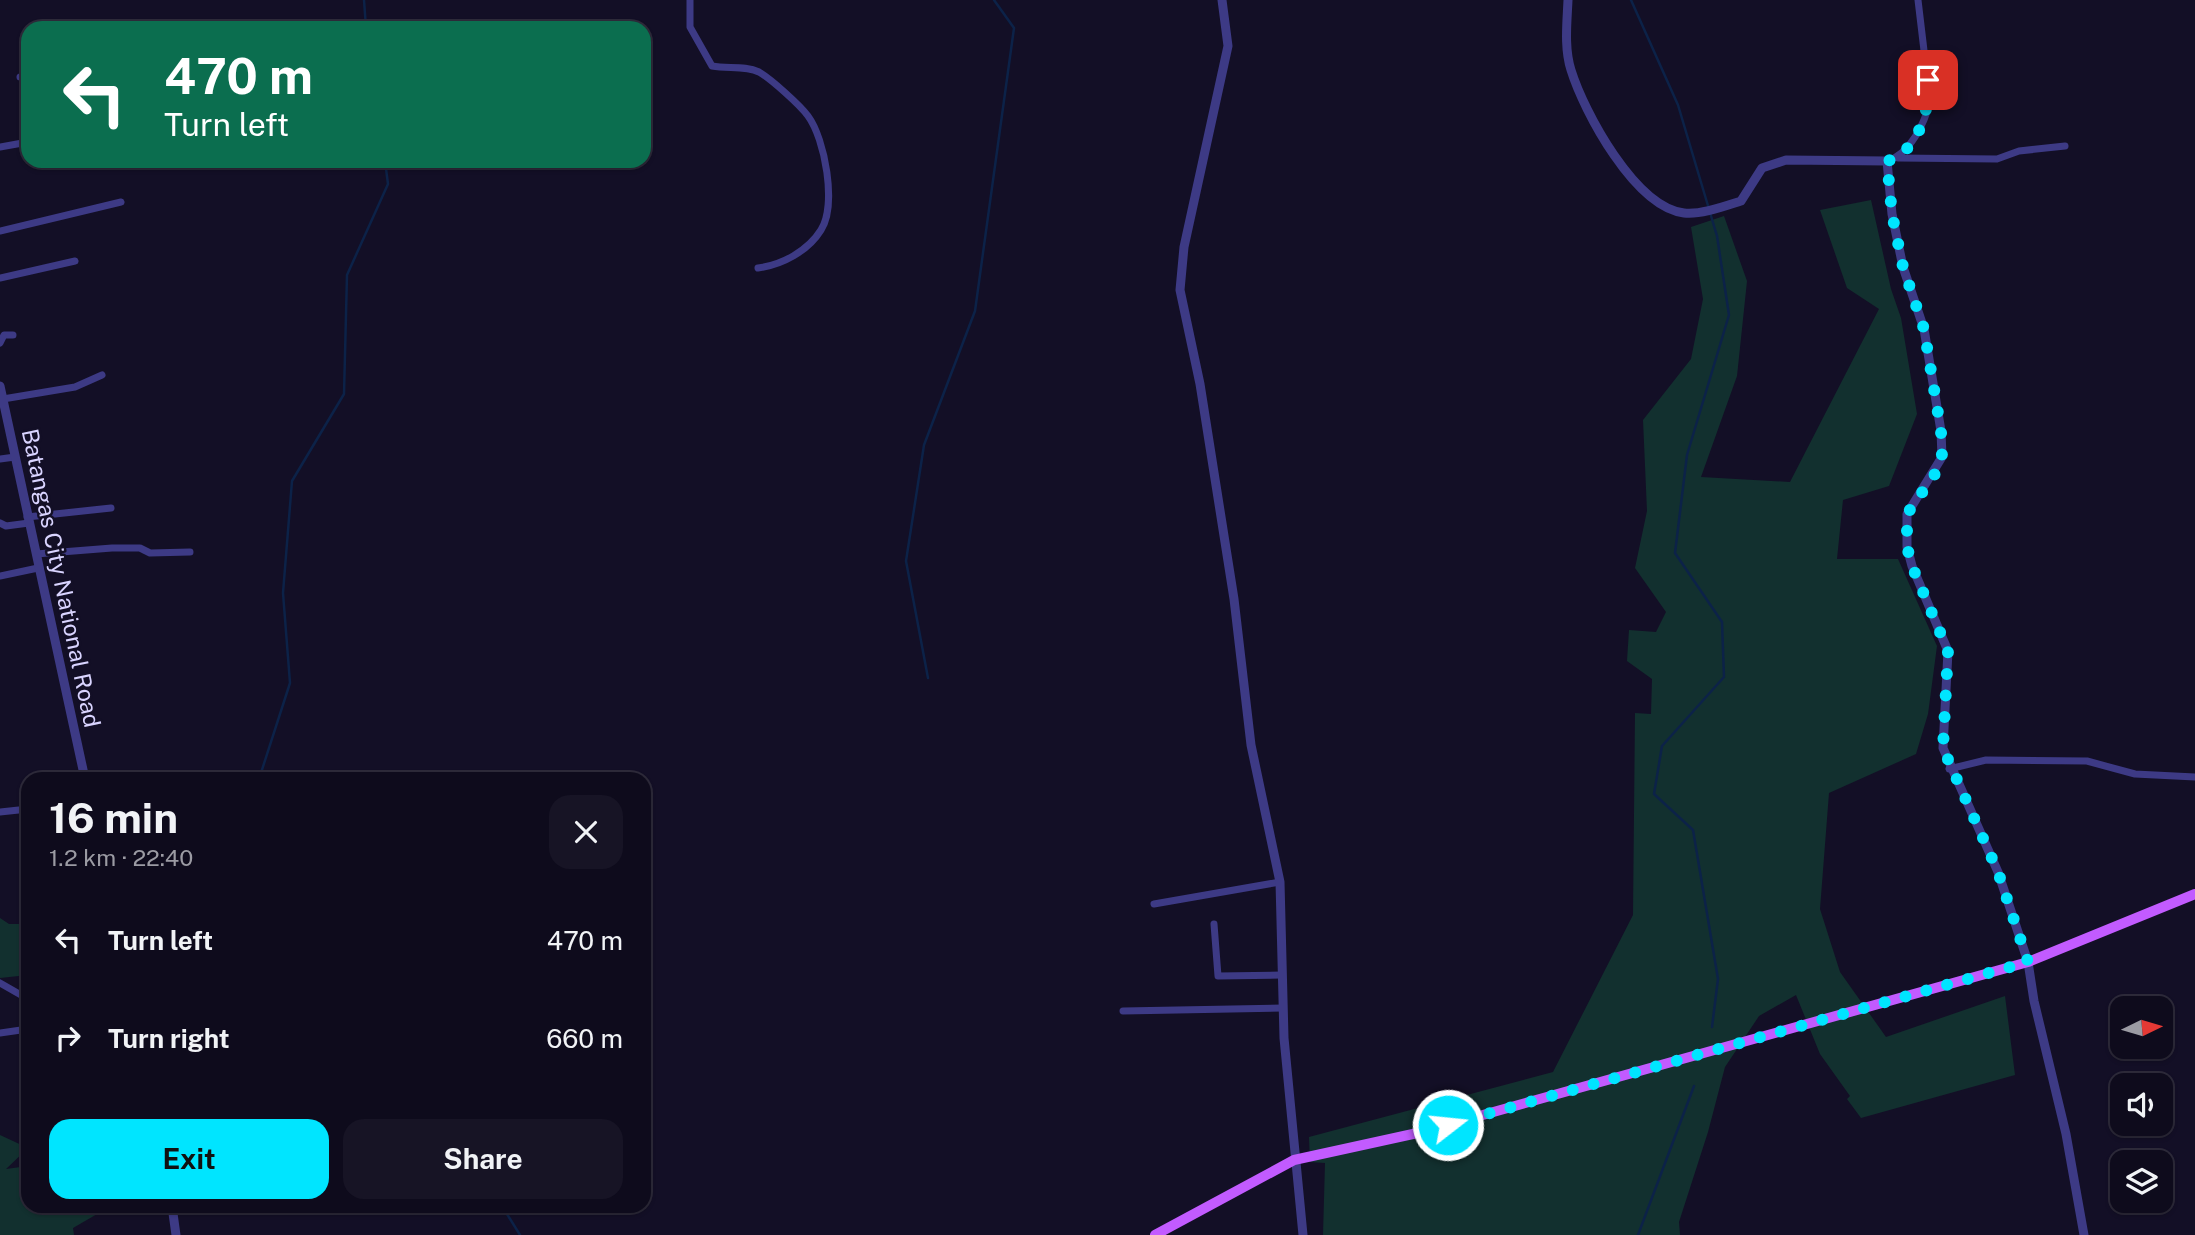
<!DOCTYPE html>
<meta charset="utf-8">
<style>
:root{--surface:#0e0b1c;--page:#171425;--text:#f1f3f6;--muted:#9b9ba3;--line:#2e2b3b;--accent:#00e5ff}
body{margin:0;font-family:"Public Sans",sans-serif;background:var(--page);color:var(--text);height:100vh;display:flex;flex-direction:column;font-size:26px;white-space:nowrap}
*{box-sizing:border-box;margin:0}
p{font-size:23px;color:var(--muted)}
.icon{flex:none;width:38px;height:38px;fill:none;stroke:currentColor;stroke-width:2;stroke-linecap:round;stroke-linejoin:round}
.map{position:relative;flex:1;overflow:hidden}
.side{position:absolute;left:21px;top:772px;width:630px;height:441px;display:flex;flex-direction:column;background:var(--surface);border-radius:21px;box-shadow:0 2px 5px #0004,0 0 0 2px var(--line)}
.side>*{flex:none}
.guide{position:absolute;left:21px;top:21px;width:630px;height:147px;border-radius:21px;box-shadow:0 2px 5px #0004,0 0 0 2px var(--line);background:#0b6e4f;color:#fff;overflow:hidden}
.needle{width:46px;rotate:85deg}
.tools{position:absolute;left:2110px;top:996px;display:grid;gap:14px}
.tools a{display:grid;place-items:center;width:63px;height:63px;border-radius:14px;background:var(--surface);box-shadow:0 2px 5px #0004,0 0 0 2px var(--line);font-size:35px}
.pin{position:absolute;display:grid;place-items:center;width:60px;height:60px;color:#fff;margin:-30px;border-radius:14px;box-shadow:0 4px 10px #0006}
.me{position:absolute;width:77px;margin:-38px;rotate:74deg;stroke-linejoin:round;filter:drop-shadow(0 0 5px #0008)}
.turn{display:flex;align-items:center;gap:24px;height:147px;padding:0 28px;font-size:32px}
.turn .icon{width:91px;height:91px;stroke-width:2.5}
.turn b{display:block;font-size:49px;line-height:60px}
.round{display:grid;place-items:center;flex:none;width:74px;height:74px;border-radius:21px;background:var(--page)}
.headline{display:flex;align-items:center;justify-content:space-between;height:119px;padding:0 28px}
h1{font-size:42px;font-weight:700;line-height:52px}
.cta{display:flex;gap:14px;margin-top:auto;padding:14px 28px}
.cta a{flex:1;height:80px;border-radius:21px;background:var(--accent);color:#111;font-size:28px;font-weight:700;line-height:80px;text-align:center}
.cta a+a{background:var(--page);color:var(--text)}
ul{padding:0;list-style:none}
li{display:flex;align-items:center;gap:21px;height:98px;padding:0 28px}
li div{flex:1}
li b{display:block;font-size:26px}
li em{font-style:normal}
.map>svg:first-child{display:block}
.green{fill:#12302f}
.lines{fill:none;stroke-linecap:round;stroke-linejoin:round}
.stream{stroke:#0c2248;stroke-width:2.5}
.minor{stroke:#3d3a85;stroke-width:7}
.tertiary{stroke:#3d3a85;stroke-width:9}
.primary{stroke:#c25bff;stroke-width:10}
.route{stroke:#00e5ff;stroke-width:12;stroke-dasharray:0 21.6}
.labels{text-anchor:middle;stroke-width:5;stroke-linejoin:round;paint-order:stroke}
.street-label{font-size:23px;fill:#d9d4ff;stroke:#130f26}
</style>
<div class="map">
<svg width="2195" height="1235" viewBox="0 0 2195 1235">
<rect width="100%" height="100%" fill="#130f26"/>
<g class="green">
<path d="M1871 200 1891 289 1901 318 1917 414 1889 486 1843 500 1837 559H1898L1937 646 1928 714 1916 754 1829 793 1820 909 1840 972 1886 1037 2005 996 2015 1075 1861 1118 1847 1099 1850 1096 1820 1054 1796 995 1759 1016 1725 1067 1708 1132 1679 1222 1680 1235H1323L1325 1163 1310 1162 1309 1137 1553 1072 1633 915 1635 713 1651 714 1652 679 1627 661 1629 630 1656 632 1666 612 1635 568 1647 511 1643 420 1691 359 1703 299 1691 227 1724 216 1747 281 1737 376 1701 477 1790 482 1879 309 1847 288 1820 210Z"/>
<path d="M0 918 9 924H28V975L0 978Z"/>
<path d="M0 1135 28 1148 6 1169 28 1166V1206H103L104 1210 73 1228 74 1235H0Z"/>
</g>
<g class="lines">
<g class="stream">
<path d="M364 0 366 28"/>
<path d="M1631 0 1678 105 1717 236 1729 315 1687 455 1675 553 1722 622 1724 677 1662 746 1654 794 1693 830 1718 979 1712 1027"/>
<path d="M928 678 906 561 924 445 975 311 1014 28 994 0"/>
<path d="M259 779 290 683 283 593 292 481 344 394 347 275 388 184 385 161"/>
<path d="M502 1206 520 1235"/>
<path d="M1638 1235 1694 1086"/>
</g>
<g class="minor">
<path d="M690 0V27L712 66C728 69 745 65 759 72 771 79 800 105 808 116 825 139 837 205 821 230 808 251 782 265 758 268"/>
<path d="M20 77H28"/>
<path d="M0 147 28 142"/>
<path d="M1898 158 1997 159 2019 151 2065 146"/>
<path d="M1887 161C1910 154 1925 123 1930 101L1918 0"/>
<path d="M0 231 121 202"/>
<path d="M0 278 75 261"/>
<path d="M0 343 4 335H13"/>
<path d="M3 399 75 387 102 375"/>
<path d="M0 459 15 457"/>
<path d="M27 517 111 508"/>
<path d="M0 523 6 526 29 523"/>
<path d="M36 554 112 548H140L150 553 190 552"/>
<path d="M0 576 38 568"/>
<path d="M1949 769 1986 760 2087 761 2135 774 2195 777"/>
<path d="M0 812 28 809"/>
<path d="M1154 904 1280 882"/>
<path d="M1214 924 1218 976 1281 975"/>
<path d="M0 983 28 999"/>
<path d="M1123 1011 1283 1008"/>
<path d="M0 1033 28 1029"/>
</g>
<g class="tertiary">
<path d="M1222 0 1228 46 1184 247 1180 290 1200 384 1234 599 1251 745 1280 882 1284 1038 1303 1235"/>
<path d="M1568 0C1567 23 1564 48 1571 70 1584 112 1635 207 1684 213 1701 215 1725 206 1741 201L1762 168 1786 160 1887 161 1892 214 1903 267 1924 329 1941 431 1942 457 1907 514V547L1912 566 1948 651 1943 748 1998 872 2028 962 2034 1001 2066 1134 2084 1235"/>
<path d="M0 386 85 779"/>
<path d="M172 1206 176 1235"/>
</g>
<path class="primary" d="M1155 1235 1294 1160 1422 1132 2028 962 2195 894"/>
</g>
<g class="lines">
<path class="route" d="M1448 1125 2028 962 1998 872 1943 748 1948 651 1912 566 1907 547V514L1937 471 1942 457 1941 431 1924 329 1903 267 1892 214 1887 161C1919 151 1930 109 1928 80"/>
</g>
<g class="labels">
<g class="street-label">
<text transform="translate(61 578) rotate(78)" y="8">Batangas City National Road</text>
</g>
</g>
</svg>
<div class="tools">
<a><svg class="needle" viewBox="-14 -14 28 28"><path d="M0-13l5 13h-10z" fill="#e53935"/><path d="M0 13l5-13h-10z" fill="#9b9ba3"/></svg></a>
<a><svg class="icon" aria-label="sound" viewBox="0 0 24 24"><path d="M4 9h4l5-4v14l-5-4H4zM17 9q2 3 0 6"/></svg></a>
<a><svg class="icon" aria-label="layers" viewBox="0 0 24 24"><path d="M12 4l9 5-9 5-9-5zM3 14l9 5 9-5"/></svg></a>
</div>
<div class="pin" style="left:1928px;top:80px;background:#d93025"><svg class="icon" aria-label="arrive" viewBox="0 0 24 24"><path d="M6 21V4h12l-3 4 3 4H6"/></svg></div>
<svg class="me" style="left:1448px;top:1125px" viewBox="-20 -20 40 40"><circle r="17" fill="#00e5ff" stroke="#fff" stroke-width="3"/><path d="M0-11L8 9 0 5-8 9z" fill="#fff"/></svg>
<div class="guide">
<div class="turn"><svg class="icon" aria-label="left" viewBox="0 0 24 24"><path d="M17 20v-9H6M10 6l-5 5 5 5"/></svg><div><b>470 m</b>Turn left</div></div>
</div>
<section class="side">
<div class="headline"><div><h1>16 min</h1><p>1.2 km · 22:40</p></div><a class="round"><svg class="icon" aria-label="close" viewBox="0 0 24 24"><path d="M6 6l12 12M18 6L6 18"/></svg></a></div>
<ul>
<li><svg class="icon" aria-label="left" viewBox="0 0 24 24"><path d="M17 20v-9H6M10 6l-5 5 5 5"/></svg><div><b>Turn left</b></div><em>470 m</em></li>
<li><svg class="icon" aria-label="right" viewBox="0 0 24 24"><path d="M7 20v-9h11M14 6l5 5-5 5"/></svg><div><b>Turn right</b></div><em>660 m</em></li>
</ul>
<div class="cta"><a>Exit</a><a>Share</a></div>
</section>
</div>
